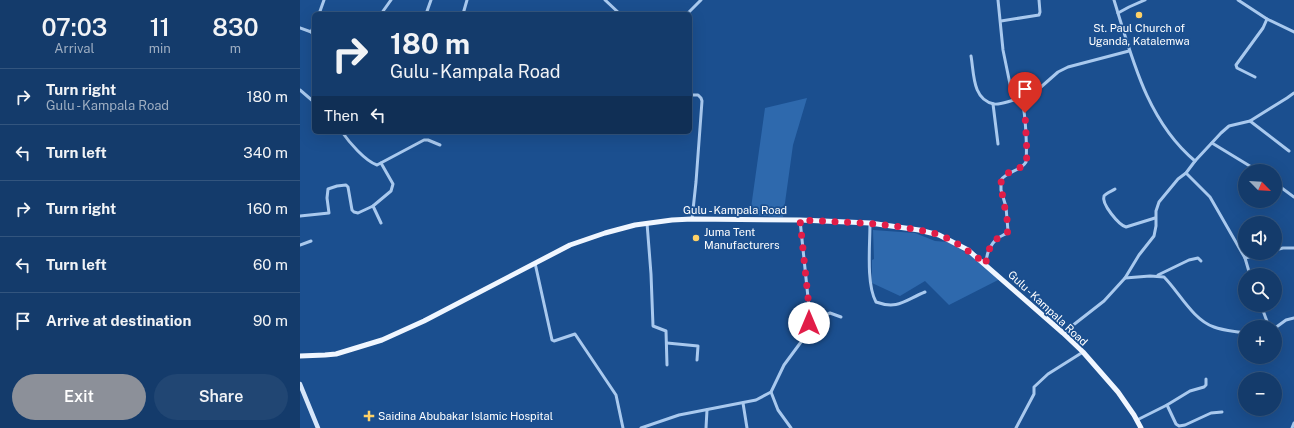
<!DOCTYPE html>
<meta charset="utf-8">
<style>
:root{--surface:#143b6b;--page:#214673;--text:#f1f3f6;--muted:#9dadc1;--line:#33557e;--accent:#8c9099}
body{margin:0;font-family:"Public Sans",sans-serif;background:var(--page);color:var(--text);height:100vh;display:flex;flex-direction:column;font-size:15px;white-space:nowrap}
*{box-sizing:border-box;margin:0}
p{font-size:13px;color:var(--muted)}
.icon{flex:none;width:22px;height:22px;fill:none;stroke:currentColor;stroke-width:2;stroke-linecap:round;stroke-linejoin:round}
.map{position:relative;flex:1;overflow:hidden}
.sheet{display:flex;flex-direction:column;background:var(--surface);width:300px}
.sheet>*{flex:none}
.guide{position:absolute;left:12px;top:12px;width:380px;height:122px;border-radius:6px;box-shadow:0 4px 16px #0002,0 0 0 1px var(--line);background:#143b6b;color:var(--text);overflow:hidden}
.needle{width:26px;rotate:114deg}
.tools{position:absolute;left:938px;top:164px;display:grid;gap:8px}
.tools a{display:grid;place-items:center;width:44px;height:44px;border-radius:50%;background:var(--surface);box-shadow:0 4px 16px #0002,0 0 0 1px var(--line);font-size:20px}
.pin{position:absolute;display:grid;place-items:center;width:34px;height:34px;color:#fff;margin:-41px -17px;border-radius:50% 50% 50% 0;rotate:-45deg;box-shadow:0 0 4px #0007}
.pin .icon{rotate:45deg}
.me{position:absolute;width:44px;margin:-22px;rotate:0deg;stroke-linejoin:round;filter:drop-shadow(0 0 3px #0008)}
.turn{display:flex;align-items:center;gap:14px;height:84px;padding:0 12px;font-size:18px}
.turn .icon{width:52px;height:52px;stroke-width:2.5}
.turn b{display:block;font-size:28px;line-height:34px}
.then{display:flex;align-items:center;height:38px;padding:0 12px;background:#0003;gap:8px;font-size:15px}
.eta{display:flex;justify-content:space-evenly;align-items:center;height:68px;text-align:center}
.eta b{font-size:24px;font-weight:600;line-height:28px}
.button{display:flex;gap:8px;margin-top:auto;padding:8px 12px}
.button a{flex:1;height:46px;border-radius:24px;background:var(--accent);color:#fff;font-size:16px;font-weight:600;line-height:46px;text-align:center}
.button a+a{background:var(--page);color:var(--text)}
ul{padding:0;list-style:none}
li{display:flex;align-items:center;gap:12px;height:56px;padding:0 12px;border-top:1px solid var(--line)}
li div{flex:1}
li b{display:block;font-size:15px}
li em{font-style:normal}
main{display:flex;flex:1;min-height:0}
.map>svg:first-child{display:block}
.green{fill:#2e69ad}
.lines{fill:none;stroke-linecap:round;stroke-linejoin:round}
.street{stroke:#a9c9ee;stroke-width:3}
.secondary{stroke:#d6e6fa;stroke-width:4.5}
.primary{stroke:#f0f6ff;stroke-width:5}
.route{stroke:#e11d48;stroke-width:7;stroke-dasharray:0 12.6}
.poi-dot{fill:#ffd166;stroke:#1b4f8f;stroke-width:1.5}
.labels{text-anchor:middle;stroke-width:3.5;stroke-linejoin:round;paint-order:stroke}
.poi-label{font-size:11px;fill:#fff;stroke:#1b4f8f;text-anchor:start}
.street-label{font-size:11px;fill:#fff;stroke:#1b4f8f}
</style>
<main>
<section class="sheet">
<div class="eta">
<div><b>07:03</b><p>Arrival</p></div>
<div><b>11</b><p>min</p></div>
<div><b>830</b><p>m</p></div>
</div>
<ul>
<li><svg class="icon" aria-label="right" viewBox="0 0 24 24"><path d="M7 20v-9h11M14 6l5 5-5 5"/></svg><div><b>Turn right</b><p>Gulu - Kampala Road</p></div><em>180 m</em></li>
<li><svg class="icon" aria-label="left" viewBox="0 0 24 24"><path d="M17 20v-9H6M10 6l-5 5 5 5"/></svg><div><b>Turn left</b></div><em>340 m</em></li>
<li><svg class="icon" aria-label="right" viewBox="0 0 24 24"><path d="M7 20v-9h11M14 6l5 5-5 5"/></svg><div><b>Turn right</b></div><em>160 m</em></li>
<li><svg class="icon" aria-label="left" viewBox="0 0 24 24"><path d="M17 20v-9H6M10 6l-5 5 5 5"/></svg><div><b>Turn left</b></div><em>60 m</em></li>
<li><svg class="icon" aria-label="arrive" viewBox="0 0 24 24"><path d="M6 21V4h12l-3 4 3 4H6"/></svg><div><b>Arrive at destination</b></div><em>90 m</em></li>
</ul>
<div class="button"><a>Exit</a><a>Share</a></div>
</section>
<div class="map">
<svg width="994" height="428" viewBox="0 0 994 428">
<rect width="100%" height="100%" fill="#1b4f8f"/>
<g class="green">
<path d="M507 98 493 145 483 217 450 215 465 108Z"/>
<path d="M573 230 615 233 635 241 648 242 672 256 700 279 649 305 625 281 600 296 572 283V260L574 259Z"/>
</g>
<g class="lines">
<g class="street">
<path d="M305 0 320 14"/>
<path d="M698 0 703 50 711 89 715 100 721 102 733 94 758 72 768 67 829 51"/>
<path d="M814 0C832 58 847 121 895 161"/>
<path d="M938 0 967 19 963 28 936 65 937 68 955 77"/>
<path d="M818 13 829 7 845 0"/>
<path d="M19 14 24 0"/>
<path d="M81 14 91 0"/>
<path d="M126 14 131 0"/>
<path d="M163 14 167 0"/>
<path d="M387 14 401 0"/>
<path d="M967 19 994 32"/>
<path d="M701 21 739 15 740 12 739 0"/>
<path d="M0 28 14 33"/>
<path d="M11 32 14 25"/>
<path d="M671 56C674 72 672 100 694 104 700 105 709 101 715 100"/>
<path d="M0 90 14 102"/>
<path d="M390 95H398L401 98 402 101 396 182 392 219"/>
<path d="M693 104 698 144"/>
<path d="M950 121 989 151"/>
<path d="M42 132C49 142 65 161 77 165L124 140H128L140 145"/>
<path d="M912 143 958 171"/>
<path d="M886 173 910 197 945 258 950 275"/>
<path d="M975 183 994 197"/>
<path d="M815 189C812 191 806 193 804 196 801 204 819 225 826 227L855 218"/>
<path d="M73 206 91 191 93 184 81 163"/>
<path d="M0 216 29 213 27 198 28 189 37 186 46 185 48 187 52 210 54 212 58 213 73 206 81 223"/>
<path d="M347 223 351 274 353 326 366 331 367 365"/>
<path d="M570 223C570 245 566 284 576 302 598 310 605 300 625 292"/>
<path d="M0 245 11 241"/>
<path d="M975 250 983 248H994"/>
<path d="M945 258 964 253"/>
<path d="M235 263 252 340 254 341 275 334 316 395 323 428"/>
<path d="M686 264C686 255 690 244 698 238 702 235 706 235 708 231L706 207 701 190V180C707 171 721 171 726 162 727 152 726 107 721 102"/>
<path d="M858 275 889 260 898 258 901 261"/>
<path d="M825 278 850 276 864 277C879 292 893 320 914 327 924 331 935 331 945 333"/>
<path d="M961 305 969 327"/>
<path d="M509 323 525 315 530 313 541 317"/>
<path d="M975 328 986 320 994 318"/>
<path d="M763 333 804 301 825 278 839 255 854 236 856 226V211L859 202 878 179 886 173 895 161 921 133 929 126 950 121 987 98 994 93"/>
<path d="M367 343 398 346 397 360"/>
<path d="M471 392 478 410 491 428"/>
<path d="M443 403 447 428"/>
<path d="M867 405 876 424 879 426 885 425 911 413 922 412"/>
<path d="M837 420 867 405 890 391 904 387 906 385V379"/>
<path d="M341 428 379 415 456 400 471 392 484 365 501 342 510 317 500 220"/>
<path d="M406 428 407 410"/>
<path d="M716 428 734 394V387L748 374 783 352"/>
<path d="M992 428 994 423"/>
</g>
<path class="secondary" d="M0 384 18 428"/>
<path class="primary" d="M0 356 25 355 36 354 82 340 124 321 270 245 305 233 335 225 372 220 392 219 500 220 570 223 619 230 639 235 668 250 763 333 783 352 818 392 834 415 841 428"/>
</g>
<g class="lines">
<path class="route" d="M509 323 510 317 500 220C534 222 567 222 601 227 614 229 627 231 640 235 657 242 671 253 686 264 686 255 690 244 698 238 702 235 706 235 708 231 709 219 698 185 702 178 707 171 720 170 726 163L727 155 725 113"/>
</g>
<g class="poi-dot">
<circle cx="839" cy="15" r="4"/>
<circle cx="396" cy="238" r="4"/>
<path d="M67 410h4v4h4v4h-4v4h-4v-4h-4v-4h4z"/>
</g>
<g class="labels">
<g class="poi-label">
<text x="839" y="32" text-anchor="middle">St. Paul Church of<tspan x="839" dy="13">Uganda, Katalemwa</tspan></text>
<text x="404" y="236">Juma Tent<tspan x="404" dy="13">Manufacturers</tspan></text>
<text x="78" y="420">Saidina Abubakar Islamic Hospital</text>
</g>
<g class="street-label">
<text x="435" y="214">Gulu - Kampala Road</text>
<text transform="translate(748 308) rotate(43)" y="4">Gulu - Kampala Road</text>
</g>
</g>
</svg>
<div class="tools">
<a><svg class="needle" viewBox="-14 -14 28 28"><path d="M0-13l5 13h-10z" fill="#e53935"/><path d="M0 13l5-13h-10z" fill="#9dadc1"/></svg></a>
<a><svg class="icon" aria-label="sound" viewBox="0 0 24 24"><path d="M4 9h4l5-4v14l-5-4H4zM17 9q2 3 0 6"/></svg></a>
<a><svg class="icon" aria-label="search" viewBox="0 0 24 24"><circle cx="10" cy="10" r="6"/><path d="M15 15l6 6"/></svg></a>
<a>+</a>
<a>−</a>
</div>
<div class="pin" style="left:725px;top:113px;background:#d93025"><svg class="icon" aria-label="arrive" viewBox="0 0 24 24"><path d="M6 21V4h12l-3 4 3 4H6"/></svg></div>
<svg class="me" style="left:509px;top:323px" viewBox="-20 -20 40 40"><circle r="19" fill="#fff"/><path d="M0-13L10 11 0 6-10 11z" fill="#e11d48"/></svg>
<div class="guide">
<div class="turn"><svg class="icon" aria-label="right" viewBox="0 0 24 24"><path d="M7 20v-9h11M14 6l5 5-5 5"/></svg><div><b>180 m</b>Gulu - Kampala Road</div></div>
<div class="then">Then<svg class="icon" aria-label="left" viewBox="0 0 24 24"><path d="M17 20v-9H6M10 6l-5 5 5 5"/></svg></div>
</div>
</div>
</main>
